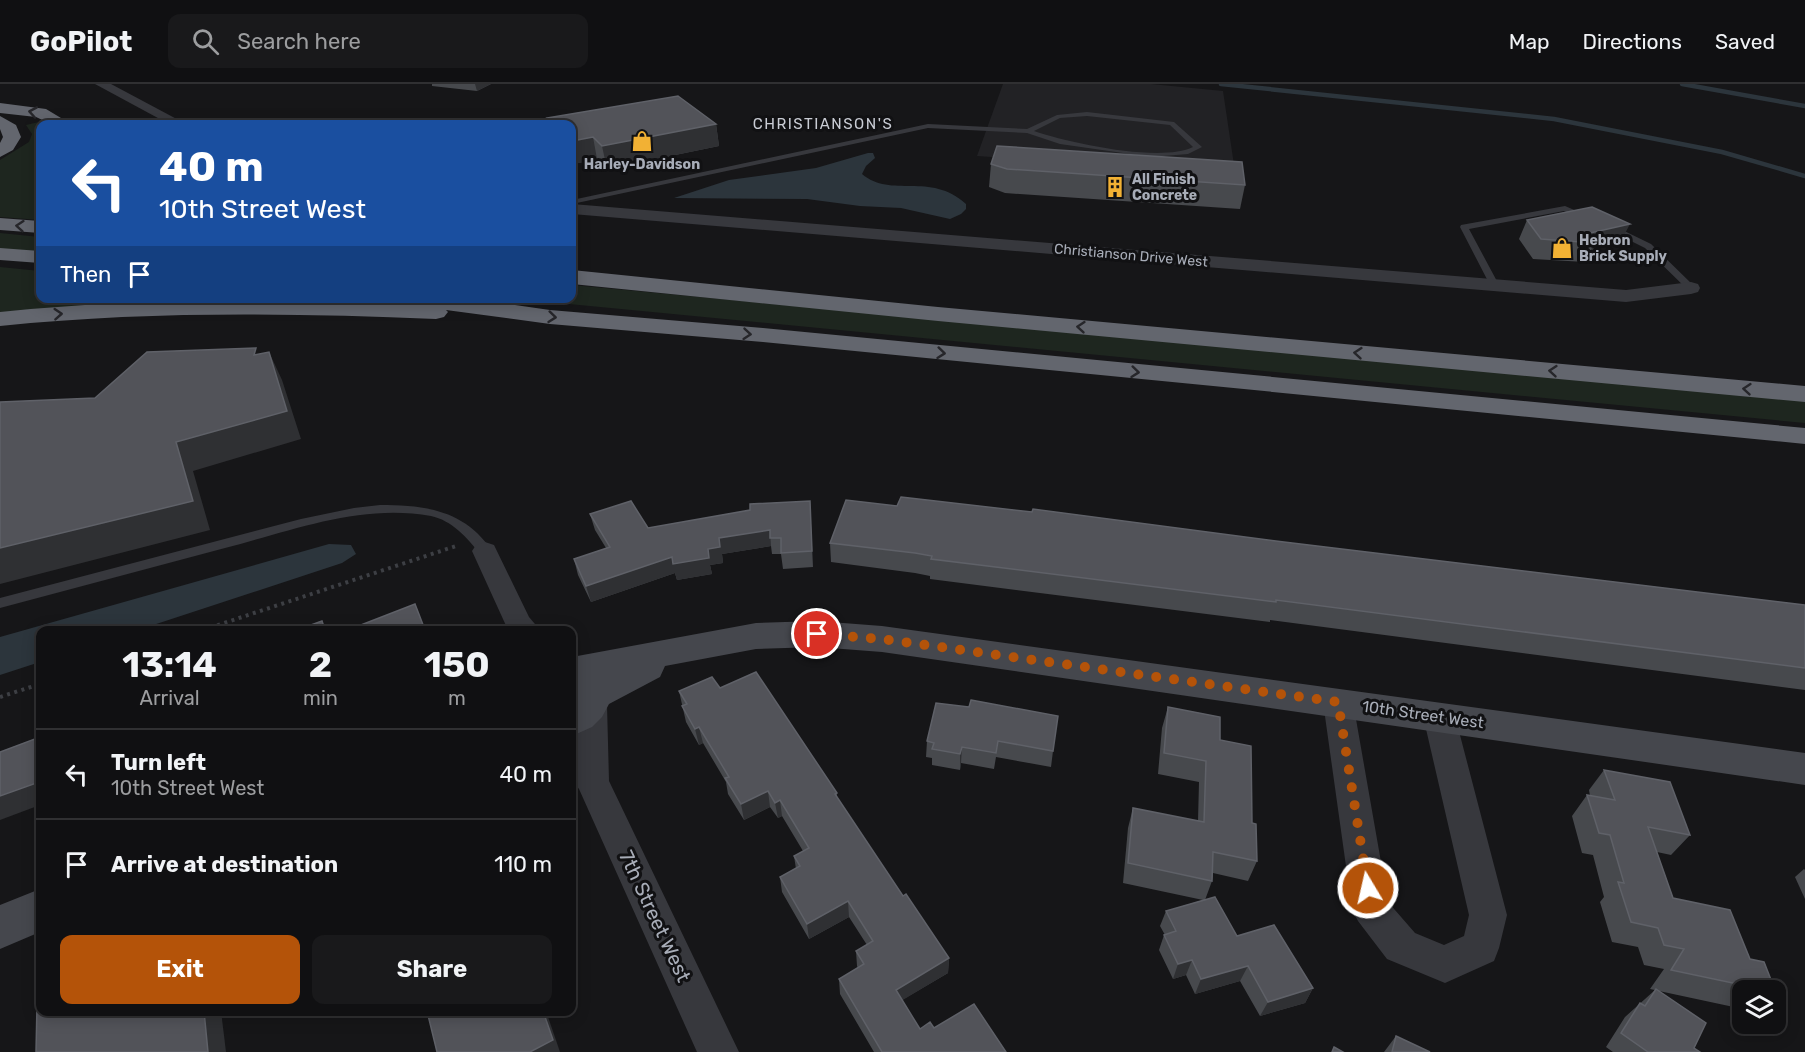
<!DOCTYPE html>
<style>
:root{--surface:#101012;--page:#19191b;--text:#f1f3f6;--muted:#9c9d9f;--line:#303032;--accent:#b45309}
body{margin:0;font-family:Rubik,sans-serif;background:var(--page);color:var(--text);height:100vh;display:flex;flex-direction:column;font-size:22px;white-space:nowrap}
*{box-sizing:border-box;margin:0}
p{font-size:20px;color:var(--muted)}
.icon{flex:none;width:33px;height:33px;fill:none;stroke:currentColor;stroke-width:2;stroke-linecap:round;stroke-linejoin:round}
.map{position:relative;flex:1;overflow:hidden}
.side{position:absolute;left:36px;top:542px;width:540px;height:390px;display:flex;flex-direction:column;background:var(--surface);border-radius:12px;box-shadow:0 3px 15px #0003,0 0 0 2px var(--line)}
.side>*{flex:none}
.guide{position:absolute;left:36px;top:36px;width:540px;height:183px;border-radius:12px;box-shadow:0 3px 15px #0003,0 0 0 2px var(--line);background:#1a4fa0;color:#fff;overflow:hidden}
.fabs{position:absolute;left:1732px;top:896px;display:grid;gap:12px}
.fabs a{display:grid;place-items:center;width:54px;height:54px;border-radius:12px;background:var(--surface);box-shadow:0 3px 15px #0003,0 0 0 2px var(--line);font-size:30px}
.pin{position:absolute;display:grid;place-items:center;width:51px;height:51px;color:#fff;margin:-26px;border:3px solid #fff;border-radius:50%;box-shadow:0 2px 6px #0007}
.me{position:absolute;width:66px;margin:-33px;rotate:351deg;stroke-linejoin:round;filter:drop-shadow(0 0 4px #0008)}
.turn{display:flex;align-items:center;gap:21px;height:126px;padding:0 24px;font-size:27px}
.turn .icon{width:78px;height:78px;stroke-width:2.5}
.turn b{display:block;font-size:42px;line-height:51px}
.then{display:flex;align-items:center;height:57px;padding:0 24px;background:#0003;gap:12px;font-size:22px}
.eta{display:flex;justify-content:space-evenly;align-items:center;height:102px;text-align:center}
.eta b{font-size:36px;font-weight:700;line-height:42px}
.action{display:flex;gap:12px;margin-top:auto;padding:12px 24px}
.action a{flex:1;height:69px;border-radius:12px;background:var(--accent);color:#fff;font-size:24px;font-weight:700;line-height:69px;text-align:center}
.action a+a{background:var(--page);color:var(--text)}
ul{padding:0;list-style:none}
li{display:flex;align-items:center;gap:18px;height:90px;padding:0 24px;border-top:2px solid var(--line)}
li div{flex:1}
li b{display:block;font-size:22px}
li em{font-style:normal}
header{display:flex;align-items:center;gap:36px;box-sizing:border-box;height:84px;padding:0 30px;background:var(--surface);border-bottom:2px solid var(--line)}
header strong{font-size:28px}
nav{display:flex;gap:33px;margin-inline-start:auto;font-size:21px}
.search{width:420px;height:54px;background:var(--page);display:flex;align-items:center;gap:15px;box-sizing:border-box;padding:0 21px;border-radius:12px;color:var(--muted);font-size:22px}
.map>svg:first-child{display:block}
.built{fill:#222225}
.green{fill:#1e261f}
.water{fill:#2c353c}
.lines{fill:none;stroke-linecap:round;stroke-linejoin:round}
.stream{stroke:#2c353c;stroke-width:4.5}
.path{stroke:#3d3f44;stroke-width:4;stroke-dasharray:3 4.5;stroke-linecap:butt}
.lane{fill:#37383d;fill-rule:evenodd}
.street{fill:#37383d;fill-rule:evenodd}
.secondary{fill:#45474d;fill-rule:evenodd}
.highway{fill:#63666e;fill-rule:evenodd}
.wall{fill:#47494d}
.shaded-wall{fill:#2f3033}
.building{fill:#525359;stroke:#5f6168;stroke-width:1.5}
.oneway{stroke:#26262a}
.route{stroke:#b45309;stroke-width:10;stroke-dasharray:0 18}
.labels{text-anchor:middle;stroke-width:6;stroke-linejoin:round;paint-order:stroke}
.far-poi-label{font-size:14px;font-weight:bold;fill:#a8adb8;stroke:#111113;text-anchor:start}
.far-street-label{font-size:14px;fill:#a8adb8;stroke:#111113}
.far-neighbourhood-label{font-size:15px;letter-spacing:1.5px;fill:#c9ccd4;stroke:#111113}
.street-label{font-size:16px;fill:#a8adb8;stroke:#111113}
.near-street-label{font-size:20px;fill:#a8adb8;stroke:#111113}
</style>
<header>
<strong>GoPilot</strong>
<div class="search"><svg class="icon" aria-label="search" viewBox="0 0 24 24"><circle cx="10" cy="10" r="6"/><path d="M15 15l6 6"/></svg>Search here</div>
<nav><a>Map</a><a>Directions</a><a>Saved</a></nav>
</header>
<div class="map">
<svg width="1805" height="968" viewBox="0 0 1805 968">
<rect width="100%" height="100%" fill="#161618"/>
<path class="built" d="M1003 0H1151L1223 7 1237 101 1052 77 977 72Z"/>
<g class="green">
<path d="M39 38 43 40H40V136L0 133V76L29 58 32 50 26 41Z"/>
<path d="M0 149 40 153V169L0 166Z"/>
<path d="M0 183 40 187V214L261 215 137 220 0 230Z"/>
<path d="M572 201 1805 317V339L517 215 572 214Z"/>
</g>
<g class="water">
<path d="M868 69H873L875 74 866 82 862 90C891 115 930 87 966 120V125L961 130 950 135 901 124 860 122 807 115 674 114 729 96 816 84Z"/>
<path d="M329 460 351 461 356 470 342 479 138 546H40V578L0 591V553Z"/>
</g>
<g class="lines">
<g class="stream">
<path d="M1221 0 1554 35 1722 68 1805 92"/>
<path d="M1682 0 1805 22"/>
</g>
<g class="path">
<path d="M203 546 456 462"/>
<path d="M0 613 40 600"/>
</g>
<g class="lane">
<path d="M1087 28 1174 38 1202 63 1188 70 1151 73 1060 60 1027 49 928 44 572 120V116L928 40 1027 45 1057 31ZM1087 32 1170 41 1193 63C1161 79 1069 59 1034 47L1060 34Z"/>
<path d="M1565 122 1593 134 1586 136 1564 127 1469 145 1499 201 1491 203 1460 143 1461 141Z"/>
<path d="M1610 140 1651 160 1694 202V206H1688L1645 164 1607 145 1606 143Z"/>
<path d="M380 421C425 421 465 426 492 467L485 471 480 470C468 454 451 436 431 432 361 419 291 447 225 464 150 484 75 504 0 524V514L301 435 354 424Z"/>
</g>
<g class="street">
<path d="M95 0H111L186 40H169Z"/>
<path d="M572 120 1626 206 1691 198 1698 200 1700 204 1698 208 1691 210 1626 218 572 130Z"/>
<path d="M485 458 494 461 529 533 540 546H508L472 467 476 461Z"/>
<path d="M1338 606 1349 610 1353 618 1388 818 1415 849 1444 861 1464 852 1469 831 1423 632 1428 623 1439 620 1450 623 1455 632 1507 831 1499 864 1494 877 1445 899 1387 875 1358 837 1352 825 1323 618 1327 610Z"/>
<path d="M591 609 602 613 607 621 609 697 739 968H697L579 705 572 696V661L575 662V621L580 613Z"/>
</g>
<g class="secondary">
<path d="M817 537 882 542 1805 669V701L882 568 817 563 756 565 665 582 660 593 609 620 602 633 592 643 572 652V616L576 605 574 595H572V573L756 539Z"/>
<path d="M40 805V848L0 865V821Z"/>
</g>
<g class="highway">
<path d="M0 19 46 25 71 40H51L36 33 0 29Z"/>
<path d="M0 32 16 41 21 53 13 66 0 73V59L3 53 0 45Z"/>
<path d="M0 134 40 137V149L0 146Z"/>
<path d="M0 164 40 167V179L0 176Z"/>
<path d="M572 186 938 223 1805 302V318L938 237 572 200Z"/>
<path d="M400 214H466L550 226 763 244 1805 344V360L763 258 550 240 446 226 448 228 444 233 436 235C290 229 145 227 0 242V228C135 214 270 214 405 220Z"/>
</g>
</g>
<g class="wall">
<path d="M432 0H491L477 7 432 2Z"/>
<path d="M547 34 716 40 719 62 607 85 597 75 574 80 572 77V40H548Z"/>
<path d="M991 80 1245 101 1240 125 1005 109 989 103Z"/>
<path d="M1527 136 1620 159 1591 166 1585 178 1533 175 1519 155Z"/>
<path d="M810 417 813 483 783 485 781 470H772L771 462 722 470 723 479 710 481 712 490 677 496 675 489 591 518 578 491 574 475 606 464 595 446 590 430 648 444Z"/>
<path d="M897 422 1284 458 1805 521V606L1270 536V538L930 495V492L915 489 831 478 830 459Z"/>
<path d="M720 604 837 709V714L903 812 949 874 948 889 902 916 920 945 934 944 1006 968H874L840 910 839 895 858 884 857 882 856 867 867 861 849 833 809 855 782 808 780 793 796 785 794 772 803 767 782 732 778 734 770 723 744 736 728 710 726 698 703 659 699 661 686 638 679 607Z"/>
<path d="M936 619 1053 667 1051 683 996 673 994 685 961 679 960 686 932 681V674L926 673 927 657Z"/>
<path d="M1168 623 1220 656 1252 739 1257 777 1248 797 1213 789 1212 797 1205 816 1237 852 1313 904 1305 919 1260 932 1240 897 1195 910 1186 891 1173 895 1159 866 1164 851H1165L1160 842 1166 827 1203 816 1123 799 1128 744 1133 724 1198 737 1199 698 1158 690 1162 644Z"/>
<path d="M1604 686 1690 751 1671 771 1657 768 1673 814 1750 875 1775 906H1743V925L1659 907 1694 964 1700 968H1613L1606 963 1625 933 1655 906 1650 905 1664 885 1644 881 1638 863 1612 858 1600 818 1604 813 1593 771 1582 769 1572 732 1587 711 1590 712 1589 706Z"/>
<path d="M1804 785 1805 786V815L1795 793Z"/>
<path d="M1396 952 1430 968H1384Z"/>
</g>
<g class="shaded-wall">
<path d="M475 0H491L477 7Z"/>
<path d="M716 40 719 62 607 85 602 62Z"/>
<path d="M593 53 597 75 574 80 572 69V57Z"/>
<path d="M1630 140 1620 159 1591 166 1594 159 1590 149Z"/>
<path d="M269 268 282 296 301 355 193 387 210 446 0 500V464L176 358Z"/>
<path d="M770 446 771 462 722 470 723 479 710 481 712 490 677 496 675 489 591 518 586 502 672 473 708 465 719 454Z"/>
<path d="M699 643 703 659 699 661 695 645Z"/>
<path d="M962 663 961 679 960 686V670Z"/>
<path d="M39 698 40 699V721L0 736V712Z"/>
<path d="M768 707 770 723 744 736 741 720Z"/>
<path d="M780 716 782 732 778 734 775 719Z"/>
<path d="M848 817 849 833 809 855 807 840Z"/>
<path d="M949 874 948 889 896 920V906Z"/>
<path d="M1192 876 1186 891 1173 895 1178 880Z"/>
<path d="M1248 882 1240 897 1195 910 1201 895Z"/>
<path d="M1313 904 1305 919 1260 932 1268 918Z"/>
<path d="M204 927H221L226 968H208Z"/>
<path d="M543 927H546L560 968H530Z"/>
</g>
<g class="building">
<path d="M678 12 716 40 602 62 593 53 572 57V40H553L547 34Z"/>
<path d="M997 62 1242 78 1245 101 1007 85 991 80Z"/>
<path d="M1592 123 1630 140 1590 149 1594 159 1541 155 1527 136Z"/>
<path d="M256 264 254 271 269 268 287 327 176 358 193 417 0 464V318L95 314 147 268Z"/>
<path d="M901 413 1032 428 1033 425 1284 458 1805 521V584L1276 516V518L931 475 932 472 915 469 830 459 846 416 897 422Z"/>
<path d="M631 417 648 444 750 426V420L810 417 812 467 781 469V454H770V446L719 454 720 463 708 465 709 474 673 480 672 473 586 502 574 475 610 463 590 430Z"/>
<path d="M415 520 425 546H348Z"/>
<path d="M322 537 325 546H297Z"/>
<path d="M756 588 837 709 835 710 903 812 906 810 949 874 896 906 920 945 930 938 934 944 974 920 1006 968H882L839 895 864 880 856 867 873 857 848 817 807 840 780 793 800 782 794 772 809 764 780 716 775 719 768 707 741 720 725 694 729 693 699 643 695 645 682 622 687 620 679 607 712 593 720 604Z"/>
<path d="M971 616 1058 632 1053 667 998 657 996 669 962 663 960 670 932 665 934 659 927 657 936 619 969 623Z"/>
<path d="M1168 623 1220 633V656L1251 662 1252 739 1256 740 1257 777 1213 768 1212 797 1128 779 1133 724 1204 738 1206 677 1164 669Z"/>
<path d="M40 653V711L38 712 39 698 0 712V668Z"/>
<path d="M1604 686 1670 698 1690 751 1648 743 1673 814 1730 826 1750 875 1764 878 1775 906H1766L1671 886 1684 865 1664 861 1658 844 1631 838 1618 798 1624 799 1610 751 1599 749 1587 711 1615 716Z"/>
<path d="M1215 813 1237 852 1274 841 1313 904 1268 918 1248 882 1201 895 1192 876 1178 880 1164 851 1176 847 1166 827Z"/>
<path d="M40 873V927H204L208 968H36L38 874Z"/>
<path d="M1656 905 1706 939 1694 964 1700 968H1648L1621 949 1640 919 1645 922Z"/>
<path d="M427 927H543L553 956 530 968H437Z"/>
<path d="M1396 952 1430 968H1392Z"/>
<path d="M1334 963 1343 968H1332Z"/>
</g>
<defs><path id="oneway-chevron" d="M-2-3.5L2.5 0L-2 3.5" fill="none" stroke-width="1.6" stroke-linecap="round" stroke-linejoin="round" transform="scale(1.5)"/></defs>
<g class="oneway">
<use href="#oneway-chevron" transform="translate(33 28) rotate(-170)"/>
<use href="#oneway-chevron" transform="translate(20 142) rotate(-175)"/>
<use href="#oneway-chevron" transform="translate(58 230) rotate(-4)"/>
<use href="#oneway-chevron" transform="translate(552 233) rotate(6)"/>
<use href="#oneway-chevron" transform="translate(1081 243) rotate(-175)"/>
<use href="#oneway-chevron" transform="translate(747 250) rotate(5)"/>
<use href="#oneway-chevron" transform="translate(941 269) rotate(6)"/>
<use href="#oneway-chevron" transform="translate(1358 269) rotate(-175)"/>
<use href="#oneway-chevron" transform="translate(1553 287) rotate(-175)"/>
<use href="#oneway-chevron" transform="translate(1135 288) rotate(6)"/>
<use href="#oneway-chevron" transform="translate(1747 305) rotate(-175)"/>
</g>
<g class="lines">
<path class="route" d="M817 550 882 555 1338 618 1368 804"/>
</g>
<defs>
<symbol id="shop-bare" viewBox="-9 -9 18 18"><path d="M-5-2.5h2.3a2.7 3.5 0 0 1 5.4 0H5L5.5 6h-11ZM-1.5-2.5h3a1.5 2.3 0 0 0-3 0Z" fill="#f2b134" stroke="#111113" stroke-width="2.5" paint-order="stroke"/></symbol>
<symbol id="building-bare" viewBox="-9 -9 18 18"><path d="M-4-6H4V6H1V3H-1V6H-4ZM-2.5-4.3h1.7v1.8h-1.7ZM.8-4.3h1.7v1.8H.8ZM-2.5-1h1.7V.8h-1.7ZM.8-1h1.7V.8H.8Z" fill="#f2b134" stroke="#111113" stroke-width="2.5" paint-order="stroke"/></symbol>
</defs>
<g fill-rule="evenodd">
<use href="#shop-bare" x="627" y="42" width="30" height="30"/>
<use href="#building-bare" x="1100" y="88" width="30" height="30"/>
<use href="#shop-bare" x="1547" y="149" width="30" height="30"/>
</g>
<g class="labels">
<g class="far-poi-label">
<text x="642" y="85" text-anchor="middle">Harley-Davidson</text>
<text x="1132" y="100">All Finish<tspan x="1132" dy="16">Concrete</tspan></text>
<text x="1579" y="161">Hebron<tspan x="1579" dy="16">Brick Supply</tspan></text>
</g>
<g class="far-street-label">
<text transform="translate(1131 171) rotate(5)" y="5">Christianson Drive West</text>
</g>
<g class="far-neighbourhood-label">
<text x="823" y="45">CHRISTIANSON'S</text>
</g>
<g class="street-label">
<text transform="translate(1423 630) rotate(8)" y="6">10th Street West</text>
</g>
<g class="near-street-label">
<text transform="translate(655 832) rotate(65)" y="7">7th Street West</text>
</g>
</g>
</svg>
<div class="fabs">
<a><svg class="icon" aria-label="layers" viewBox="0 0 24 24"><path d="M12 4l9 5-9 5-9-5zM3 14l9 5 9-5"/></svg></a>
</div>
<div class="pin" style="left:817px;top:550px;background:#d93025"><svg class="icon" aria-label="arrive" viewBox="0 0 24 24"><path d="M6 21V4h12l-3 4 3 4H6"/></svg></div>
<svg class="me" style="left:1368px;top:804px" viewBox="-20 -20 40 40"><circle r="17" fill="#b45309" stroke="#fff" stroke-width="3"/><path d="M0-11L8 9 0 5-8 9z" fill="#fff"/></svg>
<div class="guide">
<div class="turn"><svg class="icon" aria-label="left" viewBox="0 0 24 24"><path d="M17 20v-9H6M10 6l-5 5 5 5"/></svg><div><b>40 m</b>10th Street West</div></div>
<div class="then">Then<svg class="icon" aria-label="arrive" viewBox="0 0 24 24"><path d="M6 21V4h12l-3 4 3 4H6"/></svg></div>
</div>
<section class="side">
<div class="eta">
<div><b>13:14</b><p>Arrival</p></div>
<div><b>2</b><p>min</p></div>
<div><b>150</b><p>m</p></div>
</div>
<ul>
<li><svg class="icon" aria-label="left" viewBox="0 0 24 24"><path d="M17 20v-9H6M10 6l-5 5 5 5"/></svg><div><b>Turn left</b><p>10th Street West</p></div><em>40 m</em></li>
<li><svg class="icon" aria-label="arrive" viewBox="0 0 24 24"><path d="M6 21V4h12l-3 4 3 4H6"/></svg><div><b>Arrive at destination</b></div><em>110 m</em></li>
</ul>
<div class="action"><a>Exit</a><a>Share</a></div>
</section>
</div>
